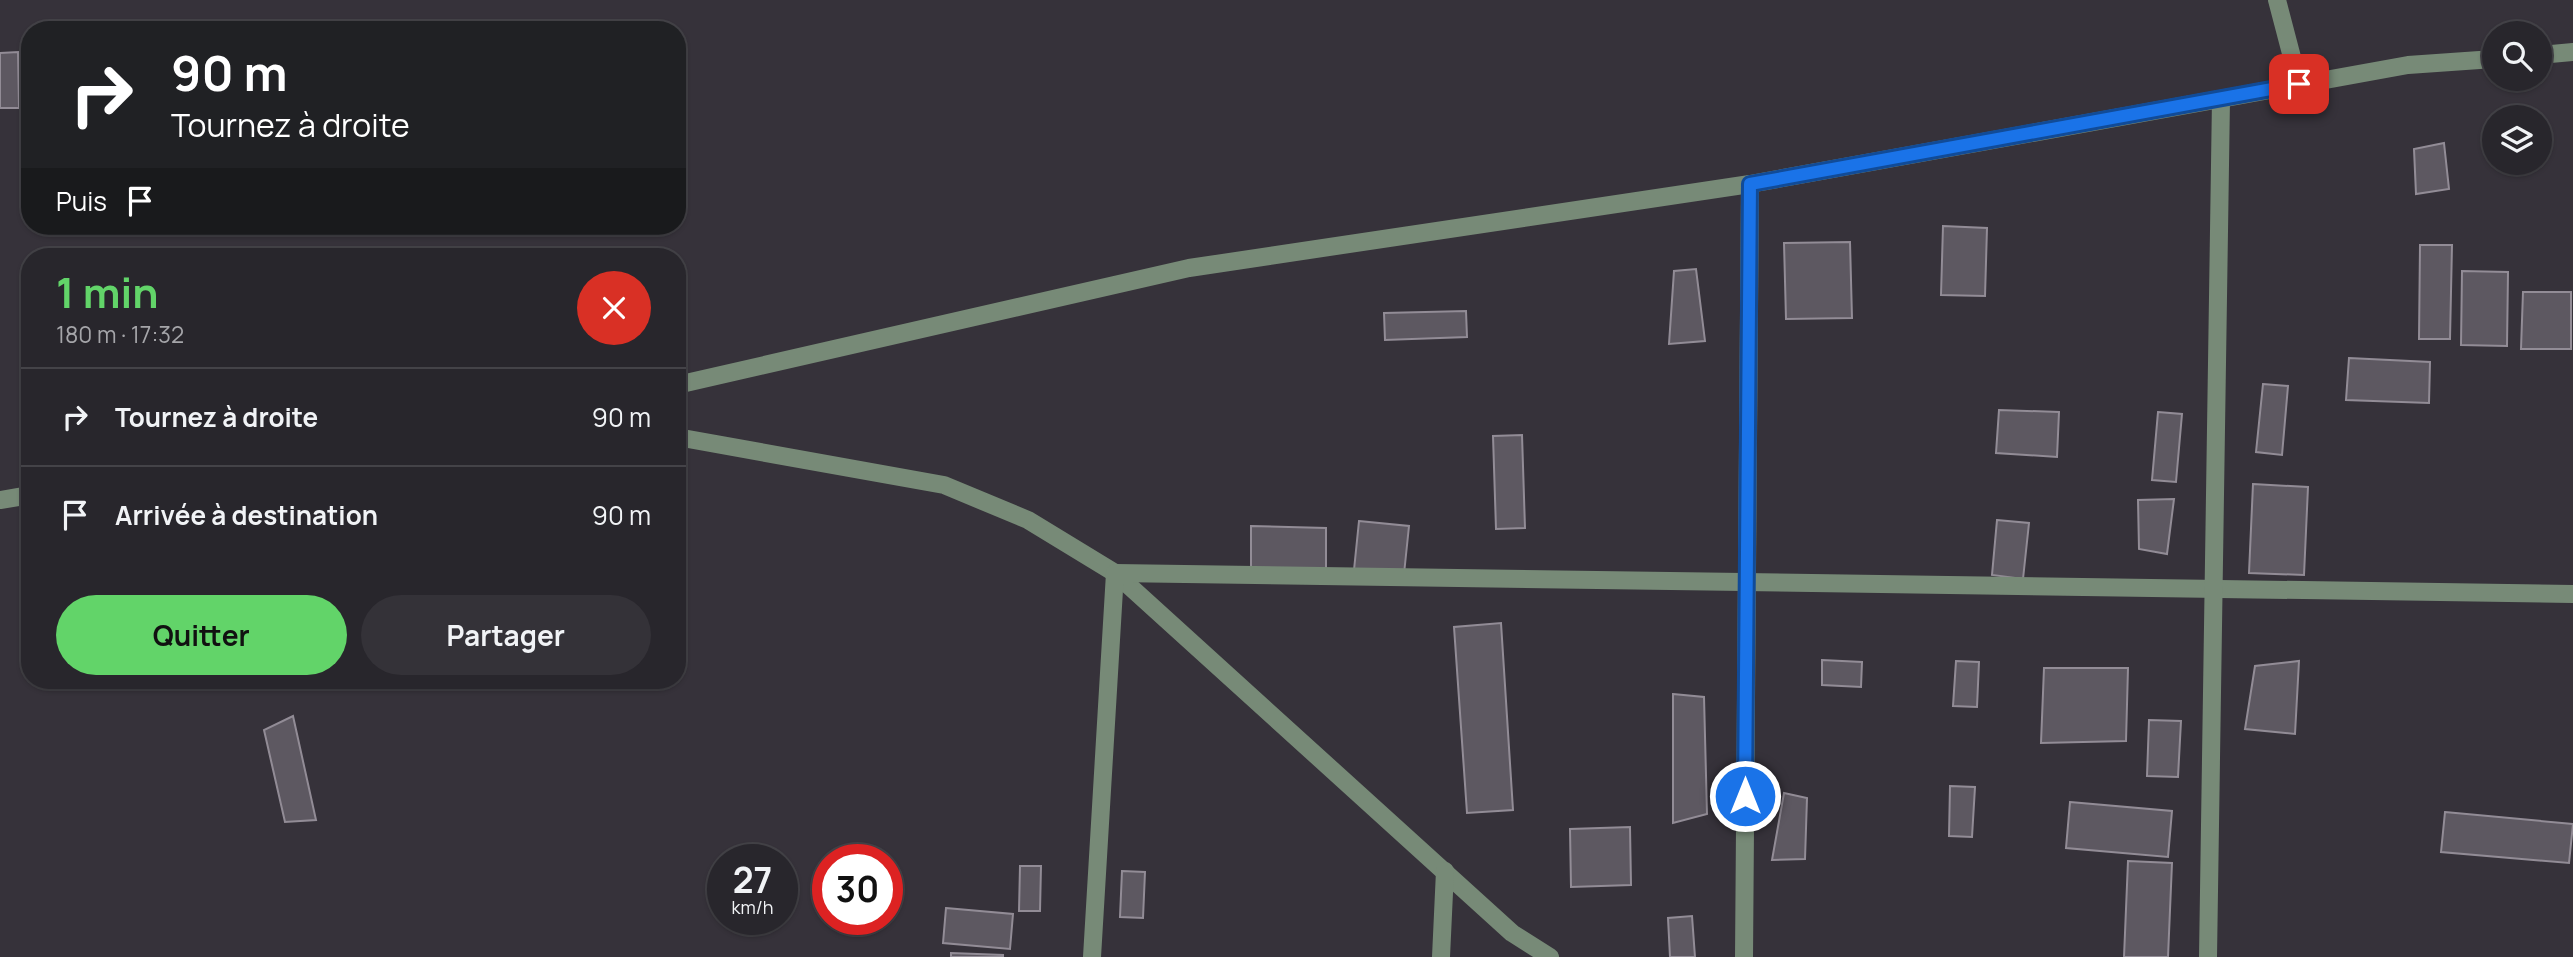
<!DOCTYPE html>
<html lang="fr">
<meta charset="utf-8">
<style>
:root{--surface:#28262c;--page:#343238;--text:#f1f3f6;--muted:#a5a5a9;--line:#444348;--accent:#62d469}
body{margin:0;font-family:Manrope,sans-serif;background:var(--page);color:var(--text);height:100vh;display:flex;flex-direction:column;font-size:26px;white-space:nowrap}
*{box-sizing:border-box;margin:0}
p{font-size:23px;color:var(--muted)}
.icon{flex:none;width:38px;height:38px;fill:none;stroke:currentColor;stroke-width:2;stroke-linecap:round;stroke-linejoin:round}
.map{position:relative;flex:1;overflow:hidden}
.side{position:absolute;left:21px;top:248px;width:665px;height:441px;display:flex;flex-direction:column;background:var(--surface);border-radius:28px;box-shadow:0 2px 5px #0004,0 0 0 2px var(--line)}
.side>*{flex:none}
.top-card{position:absolute;left:21px;top:21px;width:665px;height:214px;border-radius:28px;box-shadow:0 2px 5px #0004,0 0 0 2px var(--line);background:#202124;color:#fff;overflow:hidden}
.controls{position:absolute;left:2482px;top:21px;display:grid;gap:14px}
.controls a{display:grid;place-items:center;width:70px;height:70px;border-radius:50%;background:var(--surface);box-shadow:0 2px 5px #0004,0 0 0 2px var(--line);font-size:35px}
.speed{position:absolute;left:707px;top:844px;display:flex;gap:14px;font-size:35px;font-weight:700;text-align:center}
.speed>*{display:grid;place-content:center;width:91px;height:91px;border-radius:50%;background:var(--surface);box-shadow:0 2px 5px #0004,0 0 0 2px var(--line);line-height:1}
.speed small{font-size:18px;font-weight:400}
.speed .limit{border:10px solid #d22;background:#fff;color:#111}
.pin{position:absolute;display:grid;place-items:center;width:60px;height:60px;color:#fff;margin:-30px;border-radius:14px;box-shadow:0 4px 10px #0006}
.me{position:absolute;width:77px;margin:-38px;rotate:0deg;stroke-linejoin:round;filter:drop-shadow(0 0 5px #0008)}
.turn{display:flex;align-items:center;gap:24px;height:147px;padding:0 35px;font-size:32px}
.turn .icon{width:91px;height:91px;stroke-width:2.5}
.turn b{display:block;font-size:49px;line-height:60px}
.then{display:flex;align-items:center;height:66px;padding:0 35px;background:#0003;gap:14px;font-size:26px}
.round{display:grid;place-items:center;flex:none;width:74px;height:74px;border-radius:37px;background:var(--page)}
.summary{display:flex;align-items:center;justify-content:space-between;height:119px;padding:0 35px}
h1{font-size:42px;font-weight:700;line-height:52px;color:var(--accent)}
.primary-button{display:flex;gap:14px;margin-top:auto;padding:14px 35px}
.primary-button a{flex:1;height:80px;border-radius:42px;background:var(--accent);color:#111;font-size:28px;font-weight:700;line-height:80px;text-align:center}
.primary-button a+a{background:var(--page);color:var(--text)}
ul{padding:0;list-style:none}
li{display:flex;align-items:center;gap:21px;height:98px;padding:0 35px;border-top:2px solid var(--line)}
li div{flex:1}
li b{display:block;font-size:26px}
li em{font-style:normal}
.map>svg:first-child{display:block}
.building{fill:#5d5861;stroke:#928c96;stroke-width:2}
.lines{fill:none;stroke-linecap:round;stroke-linejoin:round}
.minor{stroke:#778a77;stroke-width:18}
.route-casing{stroke:#114b97;stroke-width:18}
.route{stroke:#1a73e8;stroke-width:12}
</style>
<div class="map">
<svg width="2573" height="957" viewBox="0 0 2573 957">
<rect width="100%" height="100%" fill="#36323a"/>
<g class="building">
<path d="M18 52 19 108H0V53Z"/>
<path d="M2444 143 2449 189 2416 194 2414 149Z"/>
<path d="M1943 226 1987 228 1985 296 1941 295Z"/>
<path d="M1850 242 1852 318 1786 319 1784 243Z"/>
<path d="M2420 245H2452L2450 339H2419Z"/>
<path d="M1696 269 1705 341 1669 344 1674 271Z"/>
<path d="M2462 271 2508 272 2507 346 2461 345Z"/>
<path d="M2523 292H2571V349H2521Z"/>
<path d="M1466 311 1467 337 1385 340 1384 313Z"/>
<path d="M2349 358 2430 362 2429 403 2346 400Z"/>
<path d="M2263 384 2288 386 2282 455 2256 452Z"/>
<path d="M1999 410 2059 412 2057 457 1996 453Z"/>
<path d="M2158 412 2182 414 2176 482 2152 480Z"/>
<path d="M1522 435 1525 528 1496 529 1493 436Z"/>
<path d="M2253 484 2308 487 2304 575 2249 573Z"/>
<path d="M2174 499 2167 554 2139 549 2138 500Z"/>
<path d="M1997 520 2029 523 2023 579 1992 575Z"/>
<path d="M1359 521 1409 526 1404 574 1354 570Z"/>
<path d="M1251 526 1326 528V571H1251Z"/>
<path d="M1501 623 1513 810 1467 813 1454 627Z"/>
<path d="M1822 660 1862 662 1861 687 1822 685Z"/>
<path d="M1956 661 1979 662 1977 707 1953 706Z"/>
<path d="M2299 661 2295 734 2245 729 2255 666Z"/>
<path d="M2044 668H2128L2126 741 2041 743Z"/>
<path d="M1673 694 1704 697 1707 814 1673 823Z"/>
<path d="M293 716 316 820 285 822 264 730Z"/>
<path d="M2149 720 2181 721 2178 777 2147 776Z"/>
<path d="M1950 786 1975 787 1972 837 1949 836Z"/>
<path d="M1784 793 1807 798 1805 859 1772 860Z"/>
<path d="M2070 802 2172 811 2168 857 2066 848Z"/>
<path d="M2445 812 2573 824 2569 863 2441 852Z"/>
<path d="M1630 827 1631 885 1571 887 1570 829Z"/>
<path d="M2128 861 2172 863 2168 957H2124Z"/>
<path d="M1020 866H1041L1040 911H1019Z"/>
<path d="M1122 871 1145 872 1143 918 1120 917Z"/>
<path d="M946 908 1013 914 1010 949 943 943Z"/>
<path d="M1692 916 1695 957H1670L1668 918Z"/>
<path d="M951 953 1003 955V957H951Z"/>
</g>
<g class="lines">
<g class="minor">
<path d="M2277 0 2299 84"/>
<path d="M2539 55 2573 52"/>
<path d="M677 385 1189 268 1750 184 2408 65 2494 59"/>
<path d="M677 437 944 485 1028 520 1115 573 1512 933 1550 957"/>
<path d="M0 500 30 495"/>
<path d="M1092 957 1115 573 2573 594"/>
<path d="M1441 957 1445 871"/>
<path d="M1744 957 1750 184"/>
<path d="M2208 957 2221 99"/>
</g>
</g>
<g class="lines">
<defs>
<path id="route" d="M1745 796 1750 184 2299 84"/>
</defs>
<use href="#route" class="route-casing"/>
<use href="#route" class="route"/>
</g>
</svg>
<div class="controls">
<a><svg class="icon" aria-label="search" viewBox="0 0 24 24"><circle cx="10" cy="10" r="6"/><path d="M15 15l6 6"/></svg></a>
<a><svg class="icon" aria-label="layers" viewBox="0 0 24 24"><path d="M12 4l9 5-9 5-9-5zM3 14l9 5 9-5"/></svg></a>
</div>
<div class="speed"><div>27<small>km/h</small></div><div class="limit">30</div></div>
<div class="pin" style="left:2299px;top:84px;background:#d93025"><svg class="icon" aria-label="arrive" viewBox="0 0 24 24"><path d="M6 21V4h12l-3 4 3 4H6"/></svg></div>
<svg class="me" style="left:1745px;top:796px" viewBox="-20 -20 40 40"><circle r="17" fill="#1a73e8" stroke="#fff" stroke-width="3"/><path d="M0-11L8 9 0 5-8 9z" fill="#fff"/></svg>
<div class="top-card">
<div class="turn"><svg class="icon" aria-label="right" viewBox="0 0 24 24"><path d="M7 20v-9h11M14 6l5 5-5 5"/></svg><div><b>90 m</b>Tournez à droite</div></div>
<div class="then">Puis<svg class="icon" aria-label="arrive" viewBox="0 0 24 24"><path d="M6 21V4h12l-3 4 3 4H6"/></svg></div>
</div>
<section class="side">
<div class="summary"><div><h1>1 min</h1><p>180 m · 17:32</p></div><a class="round" style="background:#d93025;color:#fff"><svg class="icon" aria-label="close" viewBox="0 0 24 24"><path d="M6 6l12 12M18 6L6 18"/></svg></a></div>
<ul>
<li><svg class="icon" aria-label="right" viewBox="0 0 24 24"><path d="M7 20v-9h11M14 6l5 5-5 5"/></svg><div><b>Tournez à droite</b></div><em>90 m</em></li>
<li><svg class="icon" aria-label="arrive" viewBox="0 0 24 24"><path d="M6 21V4h12l-3 4 3 4H6"/></svg><div><b>Arrivée à destination</b></div><em>90 m</em></li>
</ul>
<div class="primary-button"><a>Quitter</a><a>Partager</a></div>
</section>
</div>
